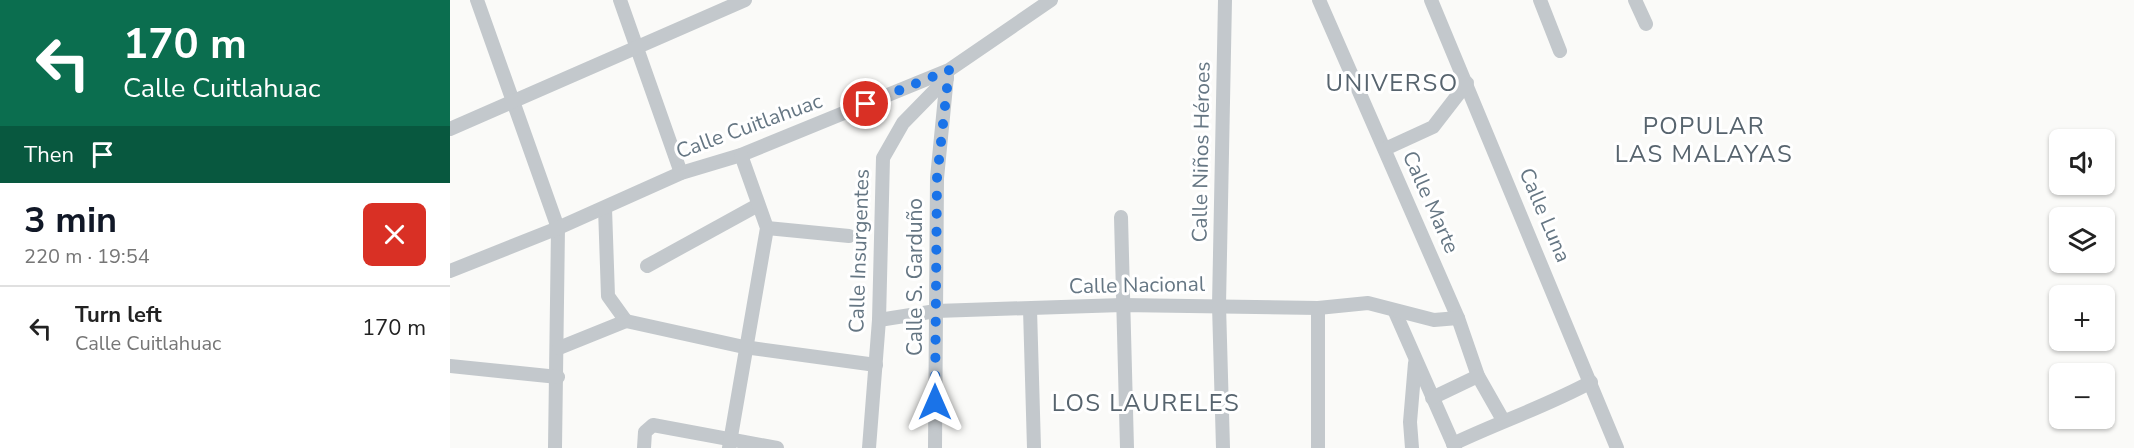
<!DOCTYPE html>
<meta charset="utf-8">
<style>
:root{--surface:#fff;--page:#f2f2f2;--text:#222;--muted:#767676;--line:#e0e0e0;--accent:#111827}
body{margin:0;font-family:"Nunito Sans",sans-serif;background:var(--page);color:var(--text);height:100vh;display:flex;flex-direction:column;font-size:22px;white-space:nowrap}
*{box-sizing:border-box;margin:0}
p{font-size:20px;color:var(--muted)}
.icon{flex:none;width:33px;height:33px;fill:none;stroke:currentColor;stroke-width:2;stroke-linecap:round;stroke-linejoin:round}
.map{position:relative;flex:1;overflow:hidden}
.drawer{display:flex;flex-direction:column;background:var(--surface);width:450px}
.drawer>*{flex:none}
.banner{background:#0b6e4f;color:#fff;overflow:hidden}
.tools{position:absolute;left:1599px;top:129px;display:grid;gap:12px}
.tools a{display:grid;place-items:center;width:66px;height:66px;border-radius:9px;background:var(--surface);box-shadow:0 2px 4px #0004;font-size:30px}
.pin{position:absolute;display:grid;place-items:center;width:51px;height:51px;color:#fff;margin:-26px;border:3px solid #fff;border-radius:50%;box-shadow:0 2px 6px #0007}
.me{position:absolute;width:66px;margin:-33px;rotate:0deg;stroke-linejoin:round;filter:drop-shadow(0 0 4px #0008)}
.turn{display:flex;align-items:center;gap:21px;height:126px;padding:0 24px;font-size:27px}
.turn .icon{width:78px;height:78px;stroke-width:2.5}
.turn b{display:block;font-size:42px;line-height:51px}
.then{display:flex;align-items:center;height:57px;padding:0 24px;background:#0003;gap:12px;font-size:22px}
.round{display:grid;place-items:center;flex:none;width:63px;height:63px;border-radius:9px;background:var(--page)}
.overview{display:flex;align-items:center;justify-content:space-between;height:102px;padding:0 24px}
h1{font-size:36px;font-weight:700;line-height:45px;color:var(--accent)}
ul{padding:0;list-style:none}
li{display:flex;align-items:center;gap:18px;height:84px;padding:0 24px;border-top:2px solid var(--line)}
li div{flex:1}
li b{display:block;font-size:22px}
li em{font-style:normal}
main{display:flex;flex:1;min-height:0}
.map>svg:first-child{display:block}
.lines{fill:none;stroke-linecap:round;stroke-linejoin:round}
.minor{stroke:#c3c8cc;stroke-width:14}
.route{stroke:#1a73e8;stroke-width:10;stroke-dasharray:0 18}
.labels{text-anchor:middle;stroke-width:6;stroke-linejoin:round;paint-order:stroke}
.street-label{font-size:21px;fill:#657683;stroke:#fff}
.quarter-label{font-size:24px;letter-spacing:1.5px;fill:#57646e;stroke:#fff}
</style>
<main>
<section class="drawer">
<div class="banner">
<div class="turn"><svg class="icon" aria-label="left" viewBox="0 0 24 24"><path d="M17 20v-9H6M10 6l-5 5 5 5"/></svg><div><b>170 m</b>Calle Cuitlahuac</div></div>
<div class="then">Then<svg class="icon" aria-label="arrive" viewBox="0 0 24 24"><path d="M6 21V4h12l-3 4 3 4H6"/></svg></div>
</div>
<div class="overview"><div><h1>3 min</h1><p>220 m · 19:54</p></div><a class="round" style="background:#d93025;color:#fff"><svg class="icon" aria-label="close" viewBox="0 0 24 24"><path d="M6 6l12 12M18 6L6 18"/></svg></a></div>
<ul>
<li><svg class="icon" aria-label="left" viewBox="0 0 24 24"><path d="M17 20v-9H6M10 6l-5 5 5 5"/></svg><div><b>Turn left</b><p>Calle Cuitlahuac</p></div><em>170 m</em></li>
</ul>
</section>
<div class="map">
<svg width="1684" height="448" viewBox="0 0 1684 448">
<rect width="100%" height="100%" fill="#fafaf8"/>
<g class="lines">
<g class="minor">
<path d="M27 0 108 228 105 448"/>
<path d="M170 0 231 173"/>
<path d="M869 0 1008 318 1028 376 1053 420"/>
<path d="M981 0 1167 448"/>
<path d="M1090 0 1110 51"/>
<path d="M1185 0 1196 24"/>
<path d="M0 129 295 0"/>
<path d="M935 149 983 127 1017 83"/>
<path d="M155 208 158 296 176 321"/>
<path d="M671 217 677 448"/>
<path d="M317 228 399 236"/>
<path d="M197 266 308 205"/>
<path d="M0 271 108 228 231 173 291 155 499 70 601 0"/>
<path d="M580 309 584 448"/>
<path d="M945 312 1005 448"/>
<path d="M429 320 486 311 672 305 868 308 918 303 984 320 1008 318"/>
<path d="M176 321 294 347 426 365"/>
<path d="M109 348 176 321"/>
<path d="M0 366 108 377"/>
<path d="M982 398 1028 376"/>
<path d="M1003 444C1049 422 1097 406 1141 382"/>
<path d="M194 448 195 432 203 425 327 448"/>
<path d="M279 448 317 228 291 155"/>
<path d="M419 448 429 320 433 158 453 123 497 78"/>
<path d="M485 448 487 178 497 76"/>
<path d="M773 448 769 305 775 0"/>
<path d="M868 448V308"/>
<path d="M962 448 960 422 965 363"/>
</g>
</g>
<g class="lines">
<path class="route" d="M416 104 499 70 487 178 485 402"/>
</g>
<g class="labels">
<g class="street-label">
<text transform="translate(299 126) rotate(-20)" y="7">Calle Cuitlahuac</text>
<text transform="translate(751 152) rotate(-89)" y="7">Calle Niños Héroes</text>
<text transform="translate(981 202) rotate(66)" y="7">Calle Marte</text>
<text transform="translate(1095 215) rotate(67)" y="7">Calle Luna</text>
<text transform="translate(409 251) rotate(-88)" y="7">Calle Insurgentes</text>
<text transform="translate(465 277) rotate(-90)" y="7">Calle S. Garduño</text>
<text transform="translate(687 285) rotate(-1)" y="7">Calle Nacional</text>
</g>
<g class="quarter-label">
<text x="942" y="91">UNIVERSO</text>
<text x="1254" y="134">POPULAR<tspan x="1254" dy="28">LAS MALAYAS</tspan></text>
<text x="696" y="411">LOS LAURELES</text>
</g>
</g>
</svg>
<div class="tools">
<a><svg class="icon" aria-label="sound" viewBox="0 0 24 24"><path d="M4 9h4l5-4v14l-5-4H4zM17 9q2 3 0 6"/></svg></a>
<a><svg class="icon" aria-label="layers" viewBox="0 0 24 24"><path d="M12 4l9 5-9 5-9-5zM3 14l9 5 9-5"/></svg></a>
<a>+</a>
<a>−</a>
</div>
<div class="pin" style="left:416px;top:104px;background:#d93025"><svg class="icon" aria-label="arrive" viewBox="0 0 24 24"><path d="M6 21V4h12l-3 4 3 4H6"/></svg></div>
<svg class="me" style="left:485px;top:402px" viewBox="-20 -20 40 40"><path d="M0-17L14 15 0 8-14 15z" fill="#1a73e8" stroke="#fff" stroke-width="4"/></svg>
</div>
</main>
